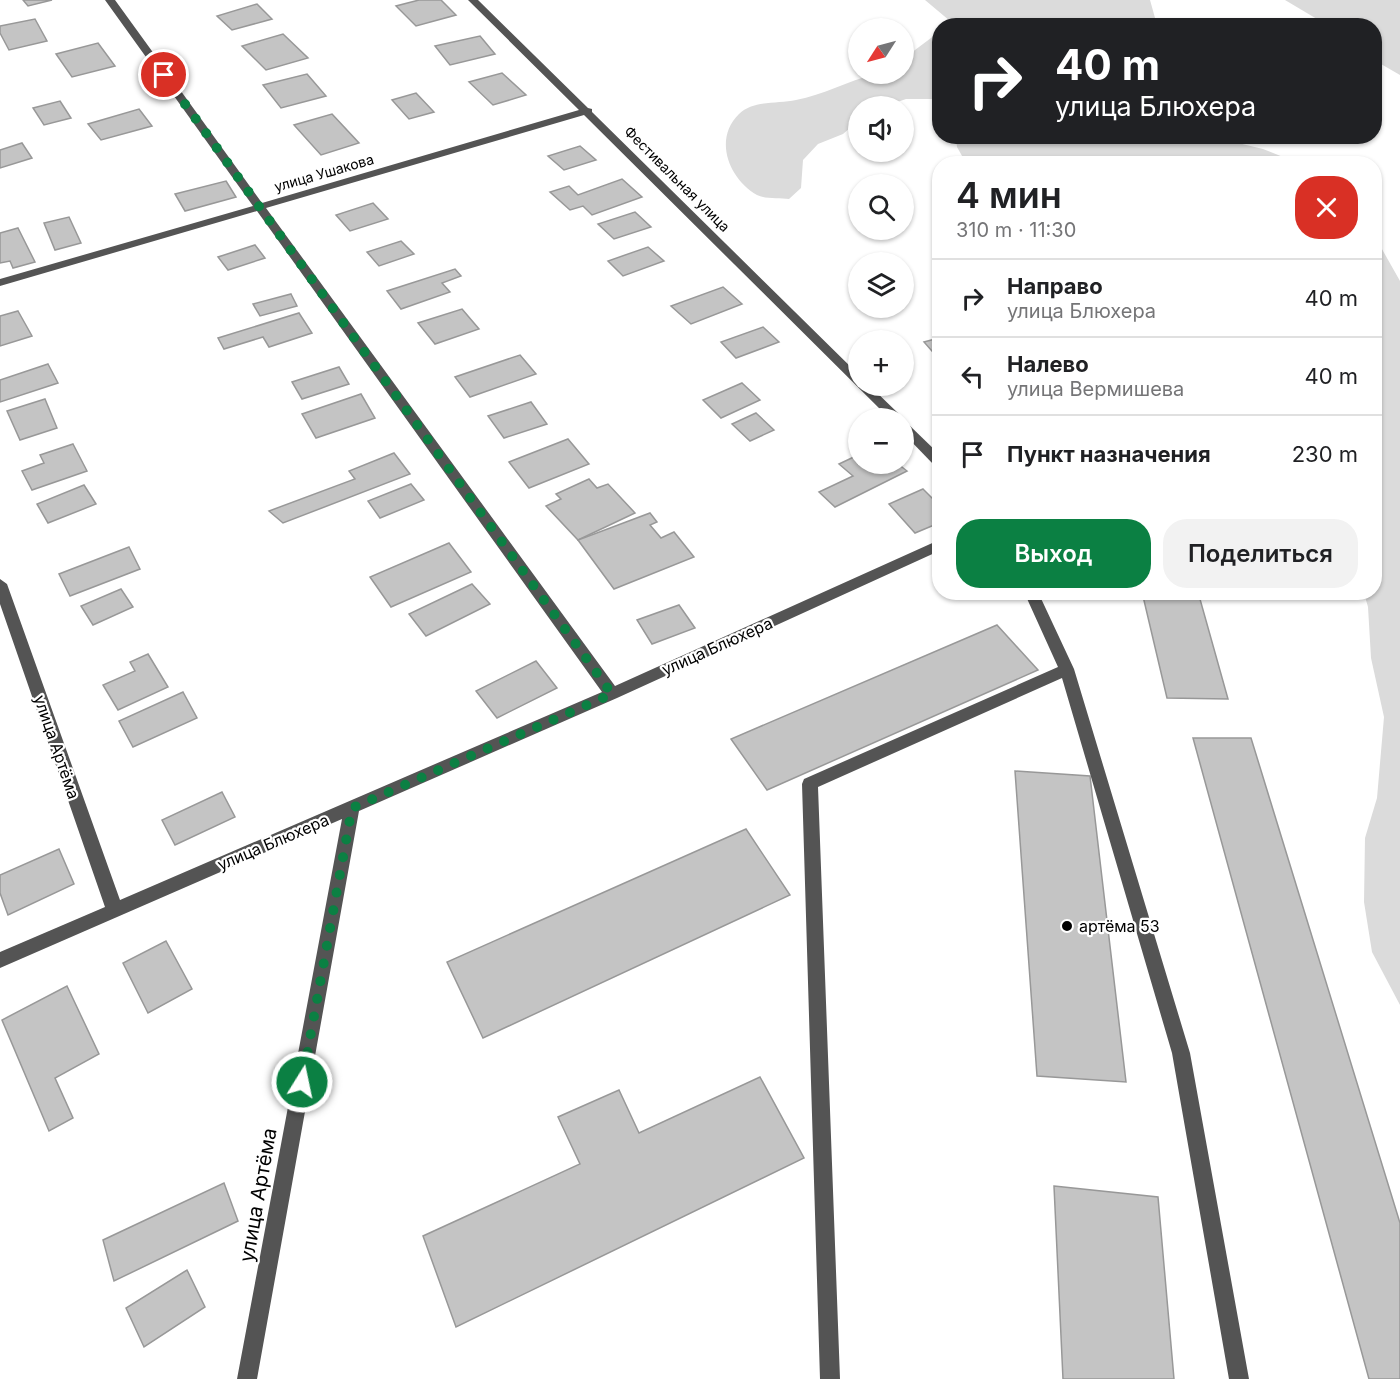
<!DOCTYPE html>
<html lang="ru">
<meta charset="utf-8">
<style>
:root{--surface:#fff;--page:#f2f2f2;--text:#202124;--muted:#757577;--line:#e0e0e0;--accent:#0b8043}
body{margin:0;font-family:Inter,sans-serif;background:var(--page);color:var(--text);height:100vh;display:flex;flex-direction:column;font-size:22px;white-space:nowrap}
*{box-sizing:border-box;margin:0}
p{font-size:20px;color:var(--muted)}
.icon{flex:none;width:33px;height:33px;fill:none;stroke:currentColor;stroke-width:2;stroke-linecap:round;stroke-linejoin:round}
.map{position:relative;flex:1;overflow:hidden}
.sheet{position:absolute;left:932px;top:156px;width:450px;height:444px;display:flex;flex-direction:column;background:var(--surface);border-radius:24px;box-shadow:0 2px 4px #0004}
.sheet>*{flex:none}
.guide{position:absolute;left:932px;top:18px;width:450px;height:126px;border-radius:24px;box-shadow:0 2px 4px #0004;background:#202124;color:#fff;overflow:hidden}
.needle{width:39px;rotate:234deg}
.buttons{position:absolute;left:848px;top:18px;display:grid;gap:12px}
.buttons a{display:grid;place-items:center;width:66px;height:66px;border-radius:50%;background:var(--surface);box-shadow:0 2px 4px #0004;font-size:30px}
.pin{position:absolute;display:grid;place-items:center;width:51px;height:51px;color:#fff;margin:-26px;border:3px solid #fff;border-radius:50%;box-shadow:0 2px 6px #0007}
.me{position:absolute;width:66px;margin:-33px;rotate:10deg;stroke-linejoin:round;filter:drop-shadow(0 0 4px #0008)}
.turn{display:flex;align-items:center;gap:21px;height:126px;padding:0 24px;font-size:27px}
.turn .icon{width:78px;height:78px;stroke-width:2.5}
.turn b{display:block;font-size:42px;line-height:51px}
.round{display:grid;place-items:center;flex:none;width:63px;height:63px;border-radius:24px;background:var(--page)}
.head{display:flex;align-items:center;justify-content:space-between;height:102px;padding:0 24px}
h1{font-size:36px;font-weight:600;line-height:45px}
.primary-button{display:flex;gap:12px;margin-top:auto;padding:12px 24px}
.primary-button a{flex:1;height:69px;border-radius:24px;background:var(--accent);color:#fff;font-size:24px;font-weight:600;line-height:69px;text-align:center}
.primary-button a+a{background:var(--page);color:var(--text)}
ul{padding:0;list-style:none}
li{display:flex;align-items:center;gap:18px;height:78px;padding:0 24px;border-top:2px solid var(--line)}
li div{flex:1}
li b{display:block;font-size:22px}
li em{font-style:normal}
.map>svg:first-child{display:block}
.green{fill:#dbdbdb}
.building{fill:#c4c4c4;stroke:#989898;stroke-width:1.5}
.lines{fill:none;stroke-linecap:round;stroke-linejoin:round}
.minor{fill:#545454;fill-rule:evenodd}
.route{stroke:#0b8043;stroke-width:10;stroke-dasharray:0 18}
.poi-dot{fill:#000;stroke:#fff;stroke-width:2}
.labels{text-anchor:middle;stroke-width:4.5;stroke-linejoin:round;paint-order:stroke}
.far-street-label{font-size:14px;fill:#000;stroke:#fff}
.street-label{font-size:16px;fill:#000;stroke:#fff}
.poi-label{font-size:16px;fill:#000;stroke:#fff;text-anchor:start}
.near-street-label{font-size:20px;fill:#000;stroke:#fff}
</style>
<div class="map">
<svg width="1400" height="1379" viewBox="0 0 1400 1379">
<rect width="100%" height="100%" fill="#fff"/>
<g class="green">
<path d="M925 0H1150L1157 25H945L950 21Z"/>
<path d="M1285 0H1400V75L1374 60V26L1327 25Z"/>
<path d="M939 32V99H906L886 106H858V121L843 134 818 144 803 160 801 188 789 199C780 198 765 199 757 195 729 179 713 139 739 114 753 100 778 104 796 100 823 95 848 81 875 74 884 72 894 74 903 74V59Z"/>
<path d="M956 137H1213L1263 149 1298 163H966L957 147Z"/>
<path d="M1374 235 1400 281V1005L1372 952 1364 902 1365 838 1377 798 1384 717 1371 658 1368 607 1364 593 1374 592Z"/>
</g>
<g class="building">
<path d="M23 0H52L28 6Z"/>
<path d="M419 0H441L456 15 416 26 396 6Z"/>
<path d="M257 4 272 19 232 30 217 16Z"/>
<path d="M35 19 47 41 9 50 0 33V26Z"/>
<path d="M283 34 308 58 266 70 242 46Z"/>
<path d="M480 36 495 54 450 65 435 46Z"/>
<path d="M98 43 115 66 72 77 56 54Z"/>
<path d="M502 73 526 95 493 105 469 82Z"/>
<path d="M307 74 326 96 281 108 263 85Z"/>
<path d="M416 93 434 112 409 119 392 100Z"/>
<path d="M60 101 71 118 44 125 33 108Z"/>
<path d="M139 109 152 126 101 140 88 124Z"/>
<path d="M332 114 359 143 321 155 294 125Z"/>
<path d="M22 143 32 158 0 168V150Z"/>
<path d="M580 146 596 160 564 170 548 156Z"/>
<path d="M622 179 642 197 592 215 583 206 570 210 550 192 569 186 578 195Z"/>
<path d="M226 181 236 197 185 211 175 194Z"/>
<path d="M373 203 388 219 350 231 336 215Z"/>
<path d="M635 212 651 227 614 239 598 224Z"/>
<path d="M69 217 81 243 55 250 44 223Z"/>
<path d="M18 228 35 262 13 268 10 261 0 263V233Z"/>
<path d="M401 241 414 254 379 266 367 252Z"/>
<path d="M255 245 265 258 228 270 218 257Z"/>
<path d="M648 247 664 261 623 276 608 261Z"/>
<path d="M455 269 461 276 442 283 450 292 401 309 387 291Z"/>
<path d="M723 287 742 304 691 324 671 306Z"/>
<path d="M291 294 297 306 260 316 253 304Z"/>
<path d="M462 309 479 329 435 344 418 323Z"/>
<path d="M18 311 32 336 0 346V316Z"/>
<path d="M299 313 312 333 269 347 263 337 224 349 218 338Z"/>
<path d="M763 327 779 342 736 358 721 342Z"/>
<path d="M939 338V359L924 342Z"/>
<path d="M520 355 536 374 470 397 455 377Z"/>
<path d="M48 364 58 383 0 402V380Z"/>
<path d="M339 367 349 384 302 399 292 382Z"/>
<path d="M742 383 760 400 721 418 703 400Z"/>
<path d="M361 394 375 418 316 438 302 414Z"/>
<path d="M45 399 57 428 20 440 7 411Z"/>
<path d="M531 402 547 424 504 438 488 416Z"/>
<path d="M756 413 774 430 750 441 732 424Z"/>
<path d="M568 439 589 464 529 488 509 462Z"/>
<path d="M73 444 87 471 32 490 22 471 44 463 40 455Z"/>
<path d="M394 453 410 474 283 523 269 511 355 479 349 471Z"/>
<path d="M858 455V464H898L907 471 835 507 819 492 853 476 839 464Z"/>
<path d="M589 479 597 488 608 484 635 513 578 540 546 506 561 499 556 494Z"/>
<path d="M411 484 424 500 380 518 368 501Z"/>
<path d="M84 485 96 504 48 523 37 504Z"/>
<path d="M923 489 939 505V523L915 533 889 504Z"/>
<path d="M650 513 657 522 650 525 661 538 674 532 694 557 614 589 578 540Z"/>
<path d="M449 543 471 572 391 607 370 577Z"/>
<path d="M129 547 140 569 70 596 59 574Z"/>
<path d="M472 584 490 604 426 636 409 614Z"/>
<path d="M121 589 133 607 93 625 81 606Z"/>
<path d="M1142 592H1198L1228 699 1167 698Z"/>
<path d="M679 605 695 628 652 644 637 620Z"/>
<path d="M997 625 1038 670 767 790 731 739Z"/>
<path d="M148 654 168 687 118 710 103 685 135 671 130 662Z"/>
<path d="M536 661 557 688 497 718 476 691Z"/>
<path d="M183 692 197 718 133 747 119 721Z"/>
<path d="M1193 738H1251L1400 1223V1379H1369Z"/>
<path d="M1015 771 1090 776 1126 1082 1037 1076Z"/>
<path d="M222 792 235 817 175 845 162 820Z"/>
<path d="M746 829 790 895 483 1038 447 962Z"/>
<path d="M59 849 74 884 8 915 0 893V875Z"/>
<path d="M166 941 192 989 148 1013 123 963Z"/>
<path d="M67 986 99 1054 55 1078 73 1118 49 1131 2 1020Z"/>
<path d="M760 1077 804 1158 456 1327 423 1236 580 1164 558 1117 619 1090 639 1133Z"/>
<path d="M224 1183 238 1221 114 1281 103 1240Z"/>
<path d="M1054 1186 1158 1197 1174 1379H1063Z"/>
<path d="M187 1270 205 1307 144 1347 126 1308Z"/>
</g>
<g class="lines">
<g class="minor">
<path d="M105 0H115L262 203 579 110 468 0H478L588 108 592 109V112L858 374V386H870L900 415 902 418H889L584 115 266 208 615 686 939 540V551L617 698 359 811 257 1379H237L342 819 0 968V952L105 907 0 604V579L7 584 120 900 602 692 257 211 0 286V279L253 206Z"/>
<path d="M903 422 907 423 939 454V466L934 465 903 433Z"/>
<path d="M1024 592H1038L1074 669 1190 1053 1249 1379H1229L1172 1053 1062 678 818 787 840 1379H820L802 784 804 779 1058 667Z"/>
</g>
</g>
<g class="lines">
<path class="route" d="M164 75 612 694 352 808 302 1082"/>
</g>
<circle class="poi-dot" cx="1067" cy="926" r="6"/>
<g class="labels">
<g class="far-street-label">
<text transform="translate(324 173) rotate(-16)" y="5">улица Ушакова</text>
<text transform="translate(677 179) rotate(45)" y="5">Фестивальная улица</text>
</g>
<g class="street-label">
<text transform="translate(717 646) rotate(-24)" y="6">улица Блюхера</text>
<text transform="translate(57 747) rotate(71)" y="6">улица Артёма</text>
<text transform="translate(273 842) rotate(-23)" y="6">улица Блюхера</text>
</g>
<g class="poi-label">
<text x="1079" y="932">артёма 53</text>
</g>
<g class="near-street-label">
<text transform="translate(258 1195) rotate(-80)" y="7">улица Артёма</text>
</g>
</g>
</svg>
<div class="buttons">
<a><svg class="needle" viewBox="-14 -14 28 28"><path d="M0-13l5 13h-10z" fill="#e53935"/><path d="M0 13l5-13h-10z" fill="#757577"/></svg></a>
<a><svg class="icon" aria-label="sound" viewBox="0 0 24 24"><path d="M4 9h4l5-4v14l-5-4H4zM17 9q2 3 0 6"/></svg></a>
<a><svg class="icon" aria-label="search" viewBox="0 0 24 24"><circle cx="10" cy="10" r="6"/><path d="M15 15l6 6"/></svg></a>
<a><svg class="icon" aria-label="layers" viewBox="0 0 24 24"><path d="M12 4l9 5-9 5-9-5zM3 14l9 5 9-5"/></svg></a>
<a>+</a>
<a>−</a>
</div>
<div class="pin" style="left:164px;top:75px;background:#d93025"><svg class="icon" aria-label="arrive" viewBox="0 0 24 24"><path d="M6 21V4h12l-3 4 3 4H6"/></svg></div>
<svg class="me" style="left:302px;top:1082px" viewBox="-20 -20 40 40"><circle r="17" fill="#0b8043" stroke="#fff" stroke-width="3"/><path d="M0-11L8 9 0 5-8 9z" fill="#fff"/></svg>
<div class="guide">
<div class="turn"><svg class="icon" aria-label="right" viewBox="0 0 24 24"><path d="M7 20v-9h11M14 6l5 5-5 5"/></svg><div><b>40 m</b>улица Блюхера</div></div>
</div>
<section class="sheet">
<div class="head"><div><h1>4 мин</h1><p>310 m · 11:30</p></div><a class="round" style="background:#d93025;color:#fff"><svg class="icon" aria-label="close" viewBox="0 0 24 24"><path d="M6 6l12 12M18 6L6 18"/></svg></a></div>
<ul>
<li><svg class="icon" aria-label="right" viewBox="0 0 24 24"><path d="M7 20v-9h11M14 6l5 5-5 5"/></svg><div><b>Направо</b><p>улица Блюхера</p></div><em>40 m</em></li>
<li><svg class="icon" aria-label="left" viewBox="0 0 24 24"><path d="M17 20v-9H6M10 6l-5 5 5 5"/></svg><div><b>Налево</b><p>улица Вермишева</p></div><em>40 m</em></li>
<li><svg class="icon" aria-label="arrive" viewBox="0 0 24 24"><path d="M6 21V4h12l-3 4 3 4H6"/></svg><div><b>Пункт назначения</b></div><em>230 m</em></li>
</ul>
<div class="primary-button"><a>Выход</a><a>Поделиться</a></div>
</section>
</div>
